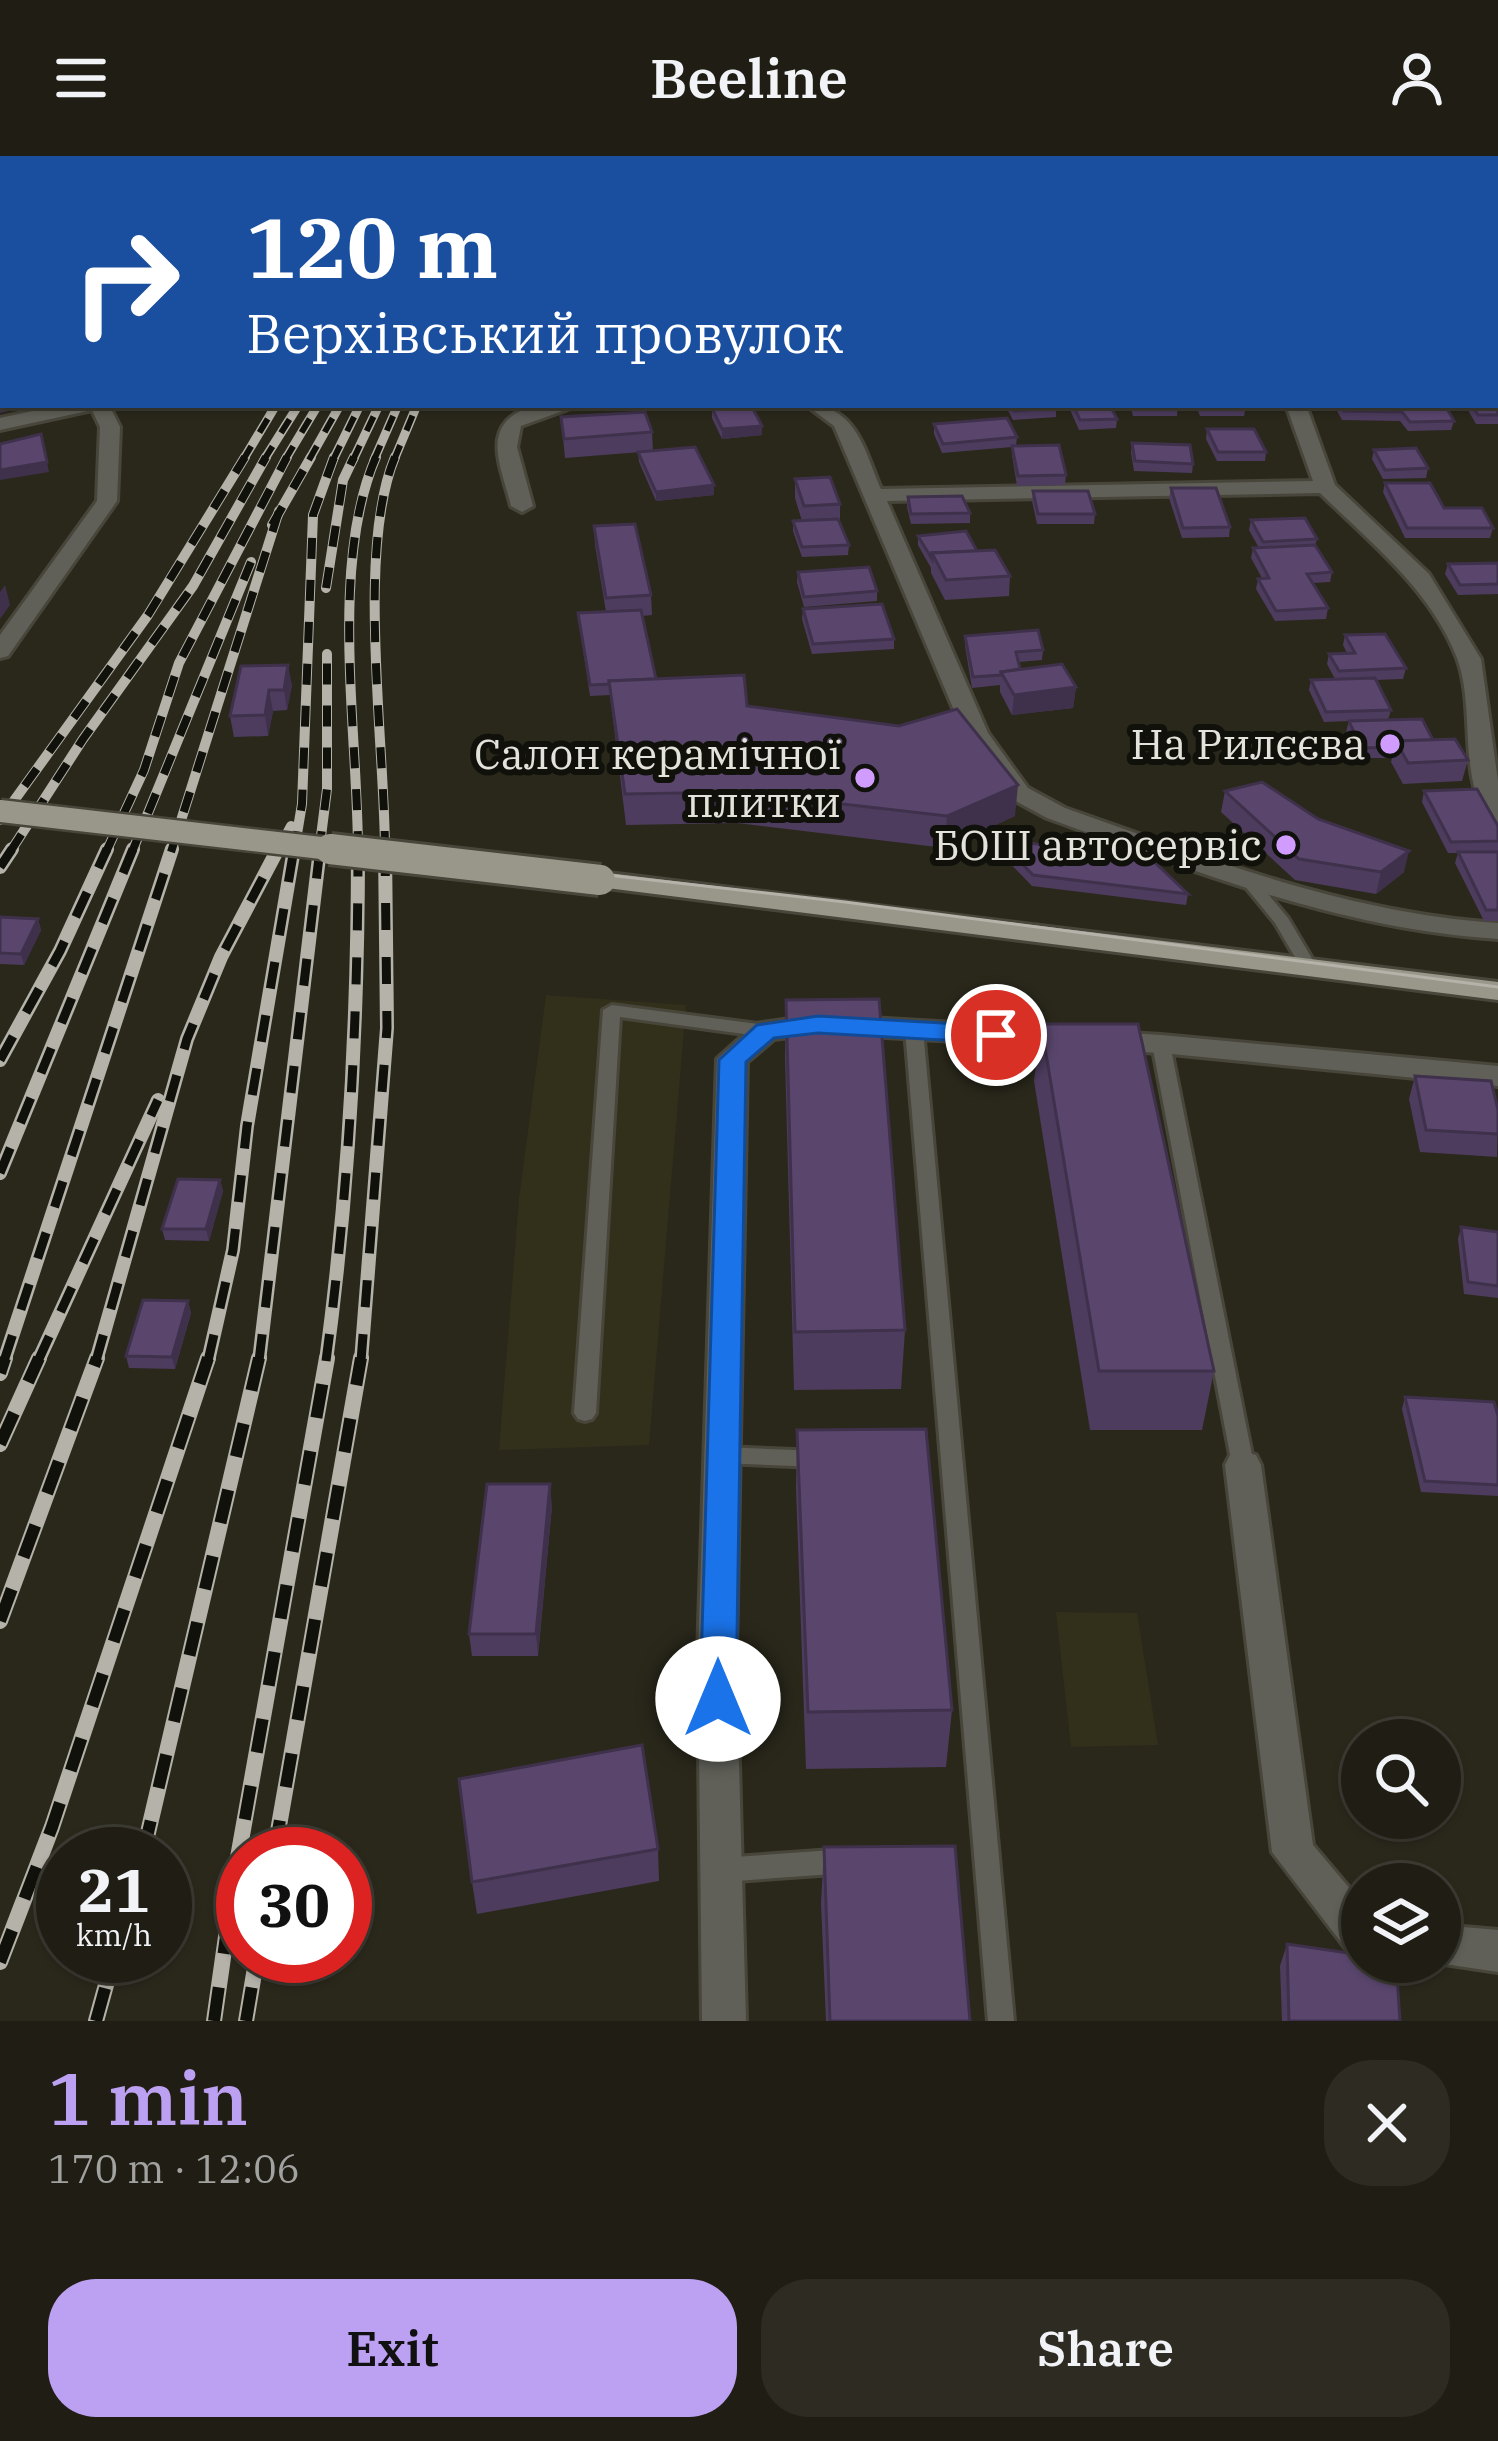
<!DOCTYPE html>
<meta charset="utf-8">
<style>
:root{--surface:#201e14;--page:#2d2b22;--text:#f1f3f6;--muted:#a2a2a0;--line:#3d3c34;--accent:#bca0f2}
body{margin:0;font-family:"IBM Plex Serif",serif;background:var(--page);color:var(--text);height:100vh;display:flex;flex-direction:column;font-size:45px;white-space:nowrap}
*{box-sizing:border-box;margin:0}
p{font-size:39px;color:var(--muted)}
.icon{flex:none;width:66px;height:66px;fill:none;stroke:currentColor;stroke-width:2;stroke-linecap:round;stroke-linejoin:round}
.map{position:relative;height:1865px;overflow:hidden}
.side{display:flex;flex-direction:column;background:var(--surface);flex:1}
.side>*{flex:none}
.hud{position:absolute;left:0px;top:0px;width:1500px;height:252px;box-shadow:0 3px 9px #0004,0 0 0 3px var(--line);background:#1a4fa0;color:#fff;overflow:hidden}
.fabs{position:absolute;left:1341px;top:1563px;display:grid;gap:24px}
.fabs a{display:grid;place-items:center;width:120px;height:120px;border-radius:50%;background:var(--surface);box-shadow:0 3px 9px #0004,0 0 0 3px var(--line);font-size:60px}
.speed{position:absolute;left:36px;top:1671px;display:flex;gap:24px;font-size:60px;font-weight:700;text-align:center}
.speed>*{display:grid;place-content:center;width:156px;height:156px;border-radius:50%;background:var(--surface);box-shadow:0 3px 9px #0004,0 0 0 3px var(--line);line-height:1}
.speed small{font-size:30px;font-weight:400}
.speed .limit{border:18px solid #d22;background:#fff;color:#111}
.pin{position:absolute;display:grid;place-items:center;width:102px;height:102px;color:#fff;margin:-51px;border:6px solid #fff;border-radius:50%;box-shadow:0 3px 12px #0007}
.me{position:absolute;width:132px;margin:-66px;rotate:0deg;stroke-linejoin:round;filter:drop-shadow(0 0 9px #0008)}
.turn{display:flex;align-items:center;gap:42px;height:252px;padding:0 48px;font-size:54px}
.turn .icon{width:156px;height:156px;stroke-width:2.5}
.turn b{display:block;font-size:84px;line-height:102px}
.round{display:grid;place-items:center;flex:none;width:126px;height:126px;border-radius:48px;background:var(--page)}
.summary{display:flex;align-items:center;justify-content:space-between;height:204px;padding:0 48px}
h1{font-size:72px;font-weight:600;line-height:90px;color:var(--accent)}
.cta{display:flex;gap:24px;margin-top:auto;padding:24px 48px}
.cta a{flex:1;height:138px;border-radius:48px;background:var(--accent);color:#111;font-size:48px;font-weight:600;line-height:138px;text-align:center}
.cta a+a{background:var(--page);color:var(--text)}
header{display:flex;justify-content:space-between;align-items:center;height:156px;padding:0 48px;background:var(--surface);font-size:54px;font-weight:600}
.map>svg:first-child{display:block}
.built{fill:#322f1b}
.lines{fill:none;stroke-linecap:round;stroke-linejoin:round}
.lane-casing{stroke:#48463a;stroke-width:6}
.street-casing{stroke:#48463a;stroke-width:6}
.primary-casing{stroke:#48463a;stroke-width:6}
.lane{fill:#606059;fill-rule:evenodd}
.street{fill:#606059;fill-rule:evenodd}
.primary{fill:#99978a;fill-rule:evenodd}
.tram{stroke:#b4b2a9;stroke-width:3}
.rail-far3-casing{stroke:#b4b2a9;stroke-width:9}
.rail-far2-casing{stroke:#b4b2a9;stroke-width:10}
.rail-far1-casing{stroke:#b4b2a9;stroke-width:14}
.rail-casing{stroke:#b4b2a9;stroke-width:16}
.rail-far3{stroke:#11110b;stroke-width:6;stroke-dasharray:16;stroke-linecap:butt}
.rail-far2{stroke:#11110b;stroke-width:8;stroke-dasharray:21;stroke-linecap:butt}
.rail-far1{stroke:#11110b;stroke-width:9;stroke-dasharray:27;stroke-linecap:butt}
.rail{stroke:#11110b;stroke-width:12;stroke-dasharray:34;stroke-linecap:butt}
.primary-bridge-far1-casing{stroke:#48463a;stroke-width:27;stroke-linecap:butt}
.primary-bridge-casing{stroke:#48463a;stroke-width:36;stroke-linecap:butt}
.primary-bridge-far1{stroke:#99978a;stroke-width:22}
.primary-bridge{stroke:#99978a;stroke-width:30}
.wall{fill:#4d3c5e}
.shaded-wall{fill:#3f314c}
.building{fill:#5a466d;stroke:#3f314c;stroke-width:3}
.route{fill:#1a73e8;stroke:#114b97;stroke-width:3}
.poi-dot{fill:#d09dfe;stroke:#11110b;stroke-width:4.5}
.labels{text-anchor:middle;stroke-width:12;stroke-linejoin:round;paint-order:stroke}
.poi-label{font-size:42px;fill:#e4e3db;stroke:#11110b;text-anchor:end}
</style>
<header><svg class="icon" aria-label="menu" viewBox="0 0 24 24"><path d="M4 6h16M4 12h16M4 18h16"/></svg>Beeline<svg class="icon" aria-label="person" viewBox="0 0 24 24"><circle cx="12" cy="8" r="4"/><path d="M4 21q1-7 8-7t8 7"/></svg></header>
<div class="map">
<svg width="1498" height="1865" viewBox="0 0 1498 1865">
<rect width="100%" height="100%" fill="#2a281b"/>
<g class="built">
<path d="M546 839 686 849 649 1289 499 1294 519 1043Z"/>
<path d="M1056 1456 1137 1457 1158 1589 1071 1591Z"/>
</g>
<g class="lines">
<defs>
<g id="lane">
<path d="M1247 718 1253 720 1288 762 1317 811 1315 815H1303L1275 767 1239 723Z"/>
<path d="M612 849 766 869 775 875 766 881 620 861 596 1257 592 1263 585 1265 578 1263 574 1257 603 854Z"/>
<path d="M914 868 923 874 1014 1865H988L905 874Z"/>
<path d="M1161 882 1170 888 1254 1309 1251 1315 1243 1317 1235 1315 1232 1309 1152 888Z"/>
<path d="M722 1291 819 1295 827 1297 830 1303 827 1309 819 1311 722 1307 714 1305 711 1299 714 1293Z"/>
<path d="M847 1693 856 1697 860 1705 856 1713 847 1717 721 1726 712 1722 708 1714 712 1706 721 1702Z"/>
</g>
<g id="street">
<path d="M372 0H388L370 3Z"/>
<path d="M695 0H711L694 3Z"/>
<path d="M3 14V25L0 26V15Z"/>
<rect x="0" y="132" width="3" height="10"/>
<rect x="1497" y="214" width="1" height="12"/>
<path d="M60 249H109L120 271 117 345 8 500 0 502V479L97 345 100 271 92 254 0 274V262Z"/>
<path d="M535 249H579L521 270 517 291 533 350 522 356 511 350C500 306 478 267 535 249Z"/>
<path d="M806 249C856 249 864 293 881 333L1313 325 1286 249H1306L1335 329 1429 418 1481 503 1498 625V668L1489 665C1457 617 1476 554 1457 502 1431 434 1370 386 1320 337L887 345 988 577 1028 632 1065 652C1208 702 1345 757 1498 767V783C1339 773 1195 715 1047 662L1010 642 964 578 834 270Z"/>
<path d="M818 859 1161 879 1498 910V930L1161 897 818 877 774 883 747 906 736 1500 746 1865H702L698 1500 717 903 756 868Z"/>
<path d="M1243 1295 1256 1299 1261 1309 1313 1689 1362 1747V1800L1347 1794 1272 1696 1225 1309 1230 1299Z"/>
<path d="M1440 1769 1498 1774V1816L1431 1806H1440Z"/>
</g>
<path id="primary" d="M600 716 1498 826V844L591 730 587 724 591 718Z"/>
</defs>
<use href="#lane" class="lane-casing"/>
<use href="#street" class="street-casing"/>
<use href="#primary" class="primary-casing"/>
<use href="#lane" class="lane"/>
<use href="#street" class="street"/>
<use href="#primary" class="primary"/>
<path class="tram" d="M0 650 845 746 1498 831"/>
<defs>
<g id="rail-far3">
<path d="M243 304 276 249"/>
<path d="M264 304 296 253"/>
<path d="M285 304 318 249"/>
<path d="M309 304 340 249"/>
<path d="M333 304 360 249"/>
<path d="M353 304 379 249"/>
<path d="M374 304 398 249"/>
<path d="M394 304 417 249"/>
</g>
<g id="rail-far2">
<path d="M272 369 311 301"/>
<path d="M326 432 343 324 354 301"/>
<path d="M0 664 148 459 245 301"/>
<path d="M10 696 83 583 193 430 266 301"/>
<path d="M106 696 144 614 179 507 287 301"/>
<path d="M132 696 251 406"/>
<path d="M171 696 279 355"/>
<path d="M277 696 291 670"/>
<path d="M294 696 302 648 313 359 334 301"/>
<path d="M319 696 327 633V498"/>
<path d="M358 696C358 578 329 409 376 301"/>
<path d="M385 696C385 589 356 394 395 301"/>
</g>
<g id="rail-far1">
<path d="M0 711 12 693"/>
<path d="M0 904 60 795 107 693"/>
<path d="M0 1017 133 693"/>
<path d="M4 1205 172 693"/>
<path d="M38 1205 158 944"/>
<path d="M96 1205 187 883 221 801 278 693"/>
<path d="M208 1205 233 1094 247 970 294 693"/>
<path d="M259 1205 320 693"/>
<path d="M326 1205C349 1034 358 865 358 693"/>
<path d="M361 1205 387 872 385 693"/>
</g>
<g id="rail">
<path d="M0 1217 5 1202"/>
<path d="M0 1288 39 1202"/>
<path d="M0 1465 97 1202"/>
<path d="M143 1698 259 1202"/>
<path d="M274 1698 361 1202"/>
<path d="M0 1806 52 1671 208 1202"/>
<path d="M96 1865 114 1800"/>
<path d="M214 1865 234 1724 327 1202"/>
<path d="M246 1865 257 1800"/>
</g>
</defs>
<use href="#rail-far3" class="rail-far3-casing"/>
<use href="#rail-far2" class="rail-far2-casing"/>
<use href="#rail-far1" class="rail-far1-casing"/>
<use href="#rail" class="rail-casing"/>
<use href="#rail-far3" class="rail-far3"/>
<use href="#rail-far2" class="rail-far2"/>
<use href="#rail-far1" class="rail-far1"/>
<use href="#rail" class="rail"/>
<defs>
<path id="primary-bridge-far1" d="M0 655 356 696"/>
<path id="primary-bridge" d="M330 693 600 724"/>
</defs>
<use href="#primary-bridge-far1" class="primary-bridge-far1-casing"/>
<use href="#primary-bridge" class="primary-bridge-casing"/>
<use href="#primary-bridge-far1" class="primary-bridge-far1"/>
<use href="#primary-bridge" class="primary-bridge"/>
</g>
<g class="wall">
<path d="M725 0 876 2 725 3Z"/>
<path d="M999 0H1050V3H1000Z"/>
<path d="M1201 0H1264L1263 3H1202Z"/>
<path d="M1409 0H1467V3H1410Z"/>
<path d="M0 75 3 76V108H0Z"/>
<rect x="0" y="157" width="3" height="51"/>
<path d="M1498 237V268H1476L1465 249H1497Z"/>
<path d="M1005 249H1055L1056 252V261L1013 264Z"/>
<path d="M1068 249H1110L1117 263 1116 272 1079 274Z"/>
<path d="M1130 249H1178L1177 260H1133Z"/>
<path d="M1196 249H1245L1246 250 1244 260H1200Z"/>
<path d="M1334 249H1445L1454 265 1451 274 1408 275 1400 265 1342 264Z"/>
<path d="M712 252 762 270V279L722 283 712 262Z"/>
<path d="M561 261 652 276 653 295 714 339 656 345 639 306 638 296H641L565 302Z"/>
<path d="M934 268 1017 281 1016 290 1066 319 1065 329 1017 330 1012 299V291L942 297 934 278Z"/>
<path d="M1207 273 1266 296 1265 305H1217L1206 283Z"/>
<path d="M1132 287 1193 308 1192 317 1134 315 1131 297Z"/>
<path d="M1374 294 1428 312 1426 322 1383 323 1372 303Z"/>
<path d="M795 323 840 348V367L849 389 848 399 802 401 793 375V365H802L795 342Z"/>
<path d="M1385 327 1493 372 1490 382H1405L1383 336Z"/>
<path d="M1171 332 1230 371 1229 381 1182 382 1169 342Z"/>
<path d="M1033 335 1095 358 1094 368H1037L1032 345Z"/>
<path d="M908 341 970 357V367L911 368 907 351Z"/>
<path d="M1251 364 1317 383 1315 390 1332 416 1330 426 1313 427 1328 452 1326 463 1275 465 1256 433 1258 423 1262 422 1251 402 1253 392H1259L1249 374Z"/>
<path d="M594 370 651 439 652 459 642 460 656 523 747 550 1015 660 945 692 737 667 626 669 610 539 590 540 579 467 578 457 606 456 595 389Z"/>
<path d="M918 380 977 395 1010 420 1009 440 945 444 931 417V412L918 389Z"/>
<path d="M1498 407V438L1458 439 1445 418 1448 408Z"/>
<path d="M798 416 877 435V445L804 451 797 426Z"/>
<path d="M803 453 894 483V493L812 498 802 463Z"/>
<path d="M1345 479 1406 512 1403 523 1376 524 1391 554 1388 564 1433 584 1468 604 1462 625 1403 628 1391 606 1392 602H1359L1346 576 1349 565 1324 566 1309 534 1311 524 1335 523 1327 508 1329 498 1347 497 1343 489Z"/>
<path d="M965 480 1043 494 1042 504 1019 506 1020 513 1076 531 1073 552 1012 559 1000 536V529L972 532 965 490Z"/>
<path d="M241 510 292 529 287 554 273 555 268 580 234 581 230 560Z"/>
<path d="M1225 635 1404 716 1376 738 1295 724 1221 656Z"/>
<path d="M1424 635 1498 670V765H1484L1455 707 1458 697H1448L1422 646Z"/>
<path d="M999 684 1188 738 1186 749 1032 730 998 695Z"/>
<path d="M0 761 38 763 41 774 24 809 0 808Z"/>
<path d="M786 844 905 1174 901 1233 794 1234 785 901Z"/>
<path d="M1041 868 1214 1215 1202 1274H1090L1034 925Z"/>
<path d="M1415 920 1498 954 1497 1001 1420 996 1409 943Z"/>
<path d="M220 1024 223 1035 209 1085 165 1084 162 1073Z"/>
<path d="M1461 1071 1498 1076V1142L1464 1138 1458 1083Z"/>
<path d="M188 1145 191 1157 175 1213 129 1212 126 1200Z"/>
<path d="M1405 1241 1498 1260V1340L1421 1336 1402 1253Z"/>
<path d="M797 1274 952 1554 946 1611 806 1613 796 1332Z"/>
<path d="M552 1350 538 1500H472L469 1478Z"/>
<path d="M824 1691 970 1865H826L821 1747Z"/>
<path d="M658 1693 659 1725 477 1758 472 1726Z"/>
<path d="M1287 1788 1400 1865H1282L1280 1810Z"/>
</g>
<g class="shaded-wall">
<path d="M79 0H288V1L278 3H80Z"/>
<path d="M328 0H359L357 3H326Z"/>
<path d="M3 247V249H38L0 257V248Z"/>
<path d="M762 270V279L722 283V273Z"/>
<path d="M47 306 49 316 0 324V314Z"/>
<path d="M714 329V339L656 345V336Z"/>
<path d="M5 429 10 449 0 463V436Z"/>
<path d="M288 509 292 529 287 554 284 534Z"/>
<path d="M1076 531 1073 552 1012 559 1014 539Z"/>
<path d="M269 534 273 555 268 580 265 559Z"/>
<path d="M1018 629 1015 660 945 692 947 660Z"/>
<path d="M1409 695 1404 716 1376 738 1381 716Z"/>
<path d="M38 763 41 774 24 809 21 798Z"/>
<path d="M220 1024 223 1035 209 1085 206 1073Z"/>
<path d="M188 1145 191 1157 175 1213 172 1201Z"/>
<path d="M550 1328 552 1350 538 1500 536 1478Z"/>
</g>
<g class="building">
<path d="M284 0H328L326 3H282Z"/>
<path d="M622 0H666L665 3H621Z"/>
<path d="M725 0H876V2Z"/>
<path d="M0 75 3 76V91H0Z"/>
<rect x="0" y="157" width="3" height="25"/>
<path d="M0 228H3V247L0 248Z"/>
<path d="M1497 237 1498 259H1478L1472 249H1497Z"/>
<path d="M751 249 762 270 722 273 712 252Z"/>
<path d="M1010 249H1055L1056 252 1014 255Z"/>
<path d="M1073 249H1110L1117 263 1080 264Z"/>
<path d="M1201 249H1245L1246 250H1202Z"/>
<path d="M1340 249H1445L1454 265 1410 266 1402 256 1344 255Z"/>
<path d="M645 256 652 276 564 283 561 261Z"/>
<path d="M1007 262 1017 281 943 288 934 268Z"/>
<path d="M1207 273H1254L1266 296H1218Z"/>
<path d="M41 278 47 306 0 314V288Z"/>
<path d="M1132 287 1190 289 1193 308 1135 305Z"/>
<path d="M1059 289 1066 319 1018 320 1012 290Z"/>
<path d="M695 291 714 329 656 336 638 296Z"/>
<path d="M1416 292 1428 312 1385 314 1374 294Z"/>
<path d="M830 321 840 348 804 350 795 323Z"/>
<path d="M1385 327H1430L1444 352H1482L1493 372H1407Z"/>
<path d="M1171 332H1216L1230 371 1183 372Z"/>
<path d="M1033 335H1088L1095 358H1038Z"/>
<path d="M962 340 970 357 911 358 908 341Z"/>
<path d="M1305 362 1317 383 1263 386 1251 364Z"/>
<path d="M838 363 849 389 802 391 793 365Z"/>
<path d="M635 368 651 439 606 442 594 370Z"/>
<path d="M966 375 977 395 932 397V403L918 380Z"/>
<path d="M1315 389 1332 416 1307 418 1328 452 1276 455 1258 423 1269 422 1253 392Z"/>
<path d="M995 394 1010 420 946 424 932 397Z"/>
<path d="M1498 407V428L1460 429 1448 408Z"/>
<path d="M869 411 877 435 804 441 798 416Z"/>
<path d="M882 448 894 483 813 488 803 453Z"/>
<path d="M641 454 656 523 609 525 610 528 590 529 578 457Z"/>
<path d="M1038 474 1043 494 1016 496 1020 513 1001 516V519L973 521 965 480Z"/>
<path d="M1385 478 1406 512 1339 515 1329 498 1355 497 1345 479Z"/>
<path d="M1062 508 1076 531 1014 539 1001 516Z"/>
<path d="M288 509 284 534H269L265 559 230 560 241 510Z"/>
<path d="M744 519 747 550 899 570 957 553 1018 629 947 660 737 636 625 638 609 525Z"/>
<path d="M1375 522 1391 554 1326 556 1311 524Z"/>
<path d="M1422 563 1433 584 1396 585 1395 591 1361 592 1349 565Z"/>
<path d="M1455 583 1468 604 1408 607 1396 585Z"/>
<path d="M1262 626 1318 663 1409 695 1381 716 1299 703 1225 635Z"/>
<path d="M1477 633 1498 670V685L1451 686 1424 635Z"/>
<path d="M999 684 1148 700 1188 738 1033 719Z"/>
<path d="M1458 696H1498V754H1486Z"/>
<path d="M0 761 38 763 21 798 0 797Z"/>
<path d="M879 843 905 1174 795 1176 786 844Z"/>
<path d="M1041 868H1138L1214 1215H1099Z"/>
<path d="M1415 920 1491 925 1498 954V978L1426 974Z"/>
<path d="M178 1023 220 1024 206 1073H162Z"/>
<path d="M1461 1071 1498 1076V1130L1468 1126Z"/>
<path d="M143 1144 188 1145 172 1201 126 1200Z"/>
<path d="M1405 1241 1494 1246 1498 1260V1329L1425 1325Z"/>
<path d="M926 1273 952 1554 808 1556 797 1274Z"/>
<path d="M487 1328H550L536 1478H469Z"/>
<path d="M642 1589 658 1693 472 1726 459 1623Z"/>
<path d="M955 1690 970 1865H830L824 1691Z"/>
<path d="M1287 1788 1362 1799V1806H1396L1400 1865H1289Z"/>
</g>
<path class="route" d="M818 860 996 870 1010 879 996 887 818 877 774 882 746 906 736 1543 730 1554 718 1558 705 1554 700 1543 719 904 757 869Z"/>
<g class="poi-dot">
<circle cx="1390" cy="588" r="12"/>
<circle cx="865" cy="622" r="12"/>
<circle cx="1286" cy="689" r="12"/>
</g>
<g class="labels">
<g class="poi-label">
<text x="1366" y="603">На Рилєєва</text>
<text x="841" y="613">Салон керамічної<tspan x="841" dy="48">плитки</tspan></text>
<text x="1262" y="704">БОШ автосервіс</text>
</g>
</g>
</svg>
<div class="fabs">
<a><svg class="icon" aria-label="search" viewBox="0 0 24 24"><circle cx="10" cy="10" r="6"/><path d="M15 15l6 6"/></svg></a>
<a><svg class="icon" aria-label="layers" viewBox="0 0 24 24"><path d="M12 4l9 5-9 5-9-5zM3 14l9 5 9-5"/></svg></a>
</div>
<div class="speed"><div>21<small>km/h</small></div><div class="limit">30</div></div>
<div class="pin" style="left:996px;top:879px;background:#d93025"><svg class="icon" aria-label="arrive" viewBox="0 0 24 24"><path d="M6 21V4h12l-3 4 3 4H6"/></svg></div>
<svg class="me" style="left:718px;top:1543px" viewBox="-20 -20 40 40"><circle r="19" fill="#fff"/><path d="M0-13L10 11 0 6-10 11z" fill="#1a73e8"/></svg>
<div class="hud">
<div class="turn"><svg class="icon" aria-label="right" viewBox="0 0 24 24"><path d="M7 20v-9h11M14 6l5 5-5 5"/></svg><div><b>120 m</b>Верхівський провулок</div></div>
</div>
</div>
<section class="side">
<div class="summary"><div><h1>1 min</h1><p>170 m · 12:06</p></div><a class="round"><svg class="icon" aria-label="close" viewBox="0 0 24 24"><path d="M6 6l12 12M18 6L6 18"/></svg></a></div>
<div class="cta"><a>Exit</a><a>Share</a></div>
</section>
